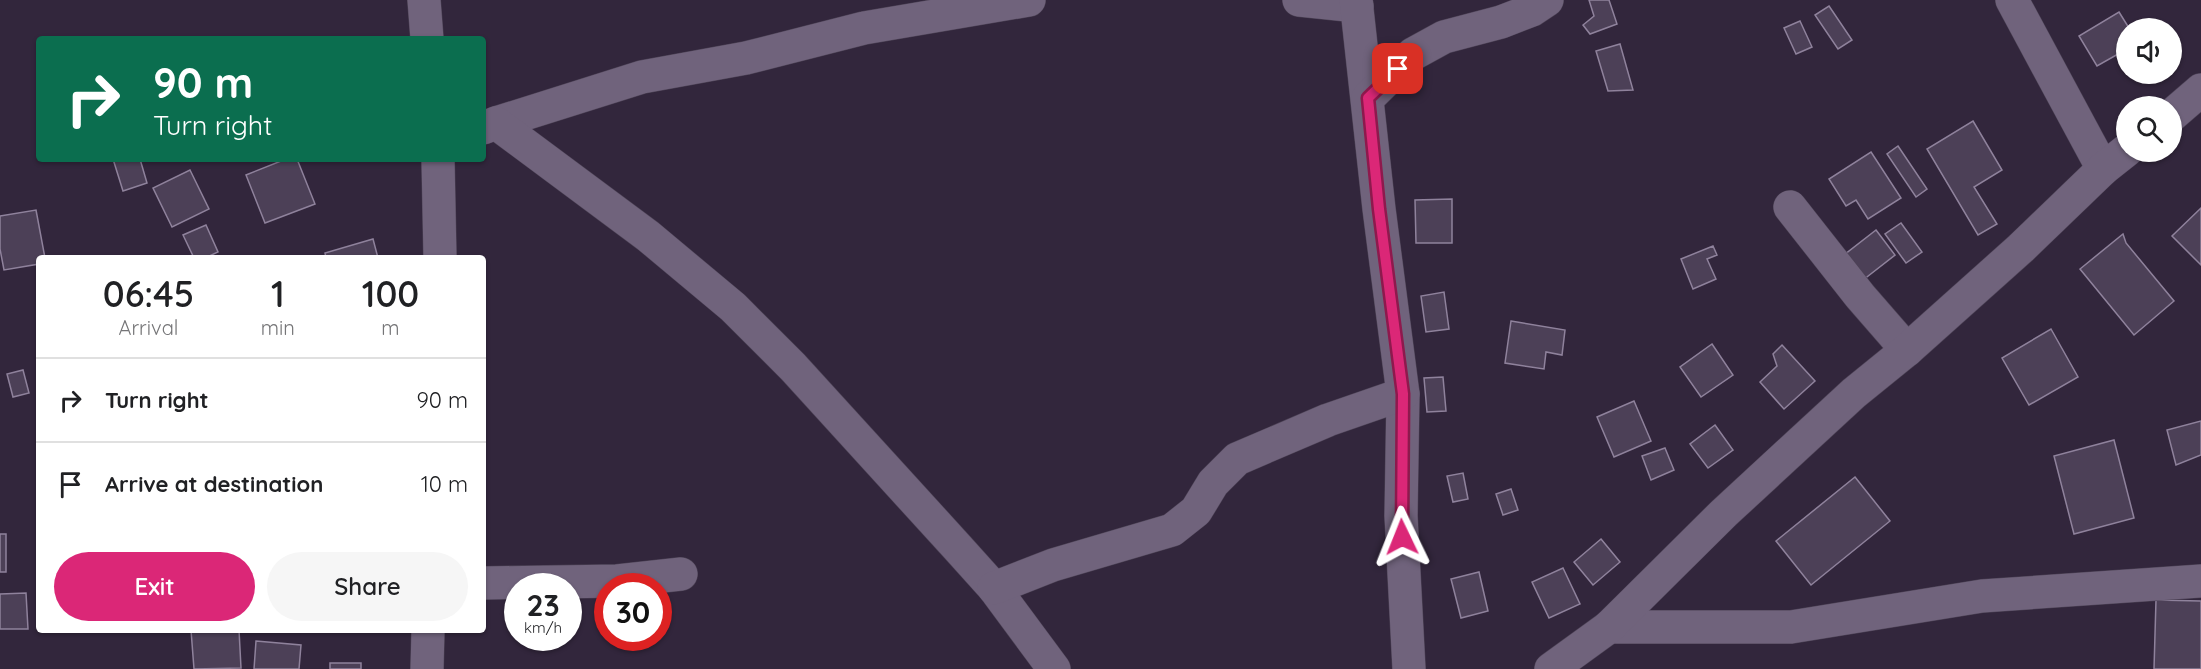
<!DOCTYPE html>
<style>
:root{--surface:#fff;--page:#f6f6f6;--text:#202124;--muted:#757577;--line:#e0e0e0;--accent:#db2777}
body{margin:0;font-family:Quicksand,sans-serif;background:var(--page);color:var(--text);height:100vh;display:flex;flex-direction:column;font-size:22px;white-space:nowrap}
*{box-sizing:border-box;margin:0}
p{font-size:20px;color:var(--muted)}
.icon{flex:none;width:33px;height:33px;fill:none;stroke:currentColor;stroke-width:2;stroke-linecap:round;stroke-linejoin:round}
.map{position:relative;flex:1;overflow:hidden}
.sheet{position:absolute;left:36px;top:255px;width:450px;height:378px;display:flex;flex-direction:column;background:var(--surface);border-radius:6px;box-shadow:0 2px 4px #0004}
.sheet>*{flex:none}
.banner{position:absolute;left:36px;top:36px;width:450px;height:126px;border-radius:6px;box-shadow:0 2px 4px #0004;background:#0b6e4f;color:#fff;overflow:hidden}
.buttons{position:absolute;left:2116px;top:18px;display:grid;gap:12px}
.buttons a{display:grid;place-items:center;width:66px;height:66px;border-radius:50%;background:var(--surface);box-shadow:0 2px 4px #0004;font-size:30px}
.speed{position:absolute;left:504px;top:573px;display:flex;gap:12px;font-size:30px;font-weight:700;text-align:center}
.speed>*{display:grid;place-content:center;width:78px;height:78px;border-radius:50%;background:var(--surface);box-shadow:0 2px 4px #0004;line-height:1}
.speed small{font-size:15px;font-weight:400}
.speed .limit{border:9px solid #d22;background:#fff;color:#111}
.pin{position:absolute;display:grid;place-items:center;width:51px;height:51px;color:#fff;margin:-26px;border-radius:12px;box-shadow:0 3px 9px #0006}
.me{position:absolute;width:66px;margin:-33px;rotate:358deg;stroke-linejoin:round;filter:drop-shadow(0 0 4px #0008)}
.turn{display:flex;align-items:center;gap:21px;height:126px;padding:0 18px;font-size:27px}
.turn .icon{width:78px;height:78px;stroke-width:2.5}
.turn b{display:block;font-size:42px;line-height:51px}
.eta{display:flex;justify-content:space-evenly;align-items:center;height:102px;text-align:center}
.eta b{font-size:36px;font-weight:600;line-height:42px}
.button{display:flex;gap:12px;margin-top:auto;padding:12px 18px}
.button a{flex:1;height:69px;border-radius:36px;background:var(--accent);color:#fff;font-size:24px;font-weight:600;line-height:69px;text-align:center}
.button a+a{background:var(--page);color:var(--text)}
ul{padding:0;list-style:none}
li{display:flex;align-items:center;gap:18px;height:84px;padding:0 18px;border-top:2px solid var(--line)}
li div{flex:1}
li b{display:block;font-size:22px}
li em{font-style:normal}
.map>svg:first-child{display:block}
.building{fill:#4c4057;stroke:#8f829c;stroke-width:1.5}
.lines{fill:none;stroke-linecap:round;stroke-linejoin:round}
.minor-casing{stroke:#4e4457;stroke-width:34}
.minor{stroke:#70637c;stroke-width:33}
.route-casing{stroke:#8e194d;stroke-width:15}
.route{stroke:#db2777;stroke-width:10}
</style>
<div class="map">
<svg width="2201" height="669" viewBox="0 0 2201 669">
<rect width="100%" height="100%" fill="#32263c"/>
<g class="building">
<path d="M1589 0H1609L1617 24 1590 34 1583 25 1594 16Z"/>
<path d="M1829 6 1852 40 1838 49 1815 15Z"/>
<path d="M2119 12 2129 28H2127V49L2097 66 2079 36Z"/>
<path d="M1800 21 1812 47 1796 54 1784 28Z"/>
<path d="M1620 44 1633 90 1608 91 1596 51Z"/>
<path d="M1973 121 2002 170 1974 187 1997 224 1978 235 1927 149Z"/>
<path d="M1898 146 1927 189 1916 197 1887 154Z"/>
<path d="M1871 152 1901 198 1868 219 1856 200 1846 206 1829 179Z"/>
<path d="M113 159H140L147 183 123 191Z"/>
<path d="M286 159H297L315 204 265 223 246 175Z"/>
<path d="M190 170 209 209 172 227 153 188Z"/>
<path d="M1452 199V243H1416L1415 200Z"/>
<path d="M2201 208V265L2172 236Z"/>
<path d="M36 210 45 258H39V264L4 270 0 249V216Z"/>
<path d="M1901 223 1922 252 1906 263 1885 234Z"/>
<path d="M206 225 218 252 205 258H194L183 235Z"/>
<path d="M1876 230 1895 255 1863 280 1844 255Z"/>
<path d="M2123 234 2126 243 2174 301 2134 335 2080 269Z"/>
<path d="M373 239 378 258H326L325 253Z"/>
<path d="M1713 246 1717 255 1707 259 1716 279 1693 289 1681 259Z"/>
<path d="M1444 292 1449 329 1426 332 1421 296Z"/>
<path d="M1511 321 1565 330 1562 355 1546 352 1544 369 1505 363Z"/>
<path d="M2051 329 2078 377 2029 405 2002 358Z"/>
<path d="M1712 344 1733 375 1701 397 1680 367Z"/>
<path d="M1782 345 1815 381 1784 409 1760 382 1777 366 1773 354Z"/>
<path d="M23 370 29 393 13 397 7 374Z"/>
<path d="M1443 377 1446 411 1427 412 1424 378Z"/>
<path d="M1634 401 1651 441 1614 457 1597 417Z"/>
<path d="M2201 421V455L2176 465 2167 430Z"/>
<path d="M1715 425 1733 450 1708 468 1690 444Z"/>
<path d="M2114 440 2134 518 2074 534 2054 456Z"/>
<path d="M1665 448 1674 470 1651 480 1642 456Z"/>
<path d="M1463 473 1468 499 1453 502 1447 476Z"/>
<path d="M1855 477 1890 521 1811 585 1776 541Z"/>
<path d="M1511 489 1518 510 1503 515 1496 494Z"/>
<rect x="0" y="534" width="6" height="38"/>
<path d="M1601 539 1620 562 1593 585 1574 562Z"/>
<path d="M1563 568 1580 604 1549 618 1532 582Z"/>
<path d="M1479 572 1488 611 1461 618 1451 579Z"/>
<path d="M26 593 28 629H0V594Z"/>
<path d="M2156 600 2201 601V669H2154Z"/>
<path d="M191 630H239L241 668 194 669Z"/>
<path d="M256 641 301 645 299 669H254Z"/>
<rect x="330" y="663" width="31" height="6"/>
</g>
<g class="lines">
<defs>
<g id="minor">
<path d="M424 0 427 39"/>
<path d="M1299 0 1357 6"/>
<path d="M1356 0 1379 209 1403 394 1401 516 1409 669"/>
<path d="M2012 0 2103 169"/>
<path d="M1368 98 1413 54 1444 37 1501 22 1532 10 1547 0"/>
<path d="M2172 115 2201 90"/>
<path d="M496 123 642 77 746 58 864 28 1029 0"/>
<path d="M483 128 496 123 648 236 733 307 793 367 958 548 994 588 1054 669"/>
<path d="M438 159 440 258"/>
<path d="M1790 207 1860 296 1907 350"/>
<path d="M483 583 617 581 681 574"/>
<path d="M994 588 1053 565 1172 530 1196 511 1213 483 1237 459 1328 420 1403 394"/>
<path d="M1609 627H1791L1982 596 2201 581"/>
<path d="M427 669 428 630"/>
<path d="M1551 669 1609 627 1724 513 1854 393 1907 350 2021 248 2103 169 2127 150"/>
</g>
</defs>
<use href="#minor" class="minor-casing"/>
<use href="#minor" class="minor"/>
</g>
<g class="lines">
<defs>
<path id="route" d="M1398 69 1368 98 1379 209 1403 394 1402 537"/>
</defs>
<use href="#route" class="route-casing"/>
<use href="#route" class="route"/>
</g>
</svg>
<div class="buttons">
<a><svg class="icon" aria-label="sound" viewBox="0 0 24 24"><path d="M4 9h4l5-4v14l-5-4H4zM17 9q2 3 0 6"/></svg></a>
<a><svg class="icon" aria-label="search" viewBox="0 0 24 24"><circle cx="10" cy="10" r="6"/><path d="M15 15l6 6"/></svg></a>
</div>
<div class="speed"><div>23<small>km/h</small></div><div class="limit">30</div></div>
<div class="pin" style="left:1398px;top:69px;background:#d93025"><svg class="icon" aria-label="arrive" viewBox="0 0 24 24"><path d="M6 21V4h12l-3 4 3 4H6"/></svg></div>
<svg class="me" style="left:1402px;top:537px" viewBox="-20 -20 40 40"><path d="M0-17L14 15 0 8-14 15z" fill="#db2777" stroke="#fff" stroke-width="4"/></svg>
<div class="banner">
<div class="turn"><svg class="icon" aria-label="right" viewBox="0 0 24 24"><path d="M7 20v-9h11M14 6l5 5-5 5"/></svg><div><b>90 m</b>Turn right</div></div>
</div>
<section class="sheet">
<div class="eta">
<div><b>06:45</b><p>Arrival</p></div>
<div><b>1</b><p>min</p></div>
<div><b>100</b><p>m</p></div>
</div>
<ul>
<li><svg class="icon" aria-label="right" viewBox="0 0 24 24"><path d="M7 20v-9h11M14 6l5 5-5 5"/></svg><div><b>Turn right</b></div><em>90 m</em></li>
<li><svg class="icon" aria-label="arrive" viewBox="0 0 24 24"><path d="M6 21V4h12l-3 4 3 4H6"/></svg><div><b>Arrive at destination</b></div><em>10 m</em></li>
</ul>
<div class="button"><a>Exit</a><a>Share</a></div>
</section>
</div>
